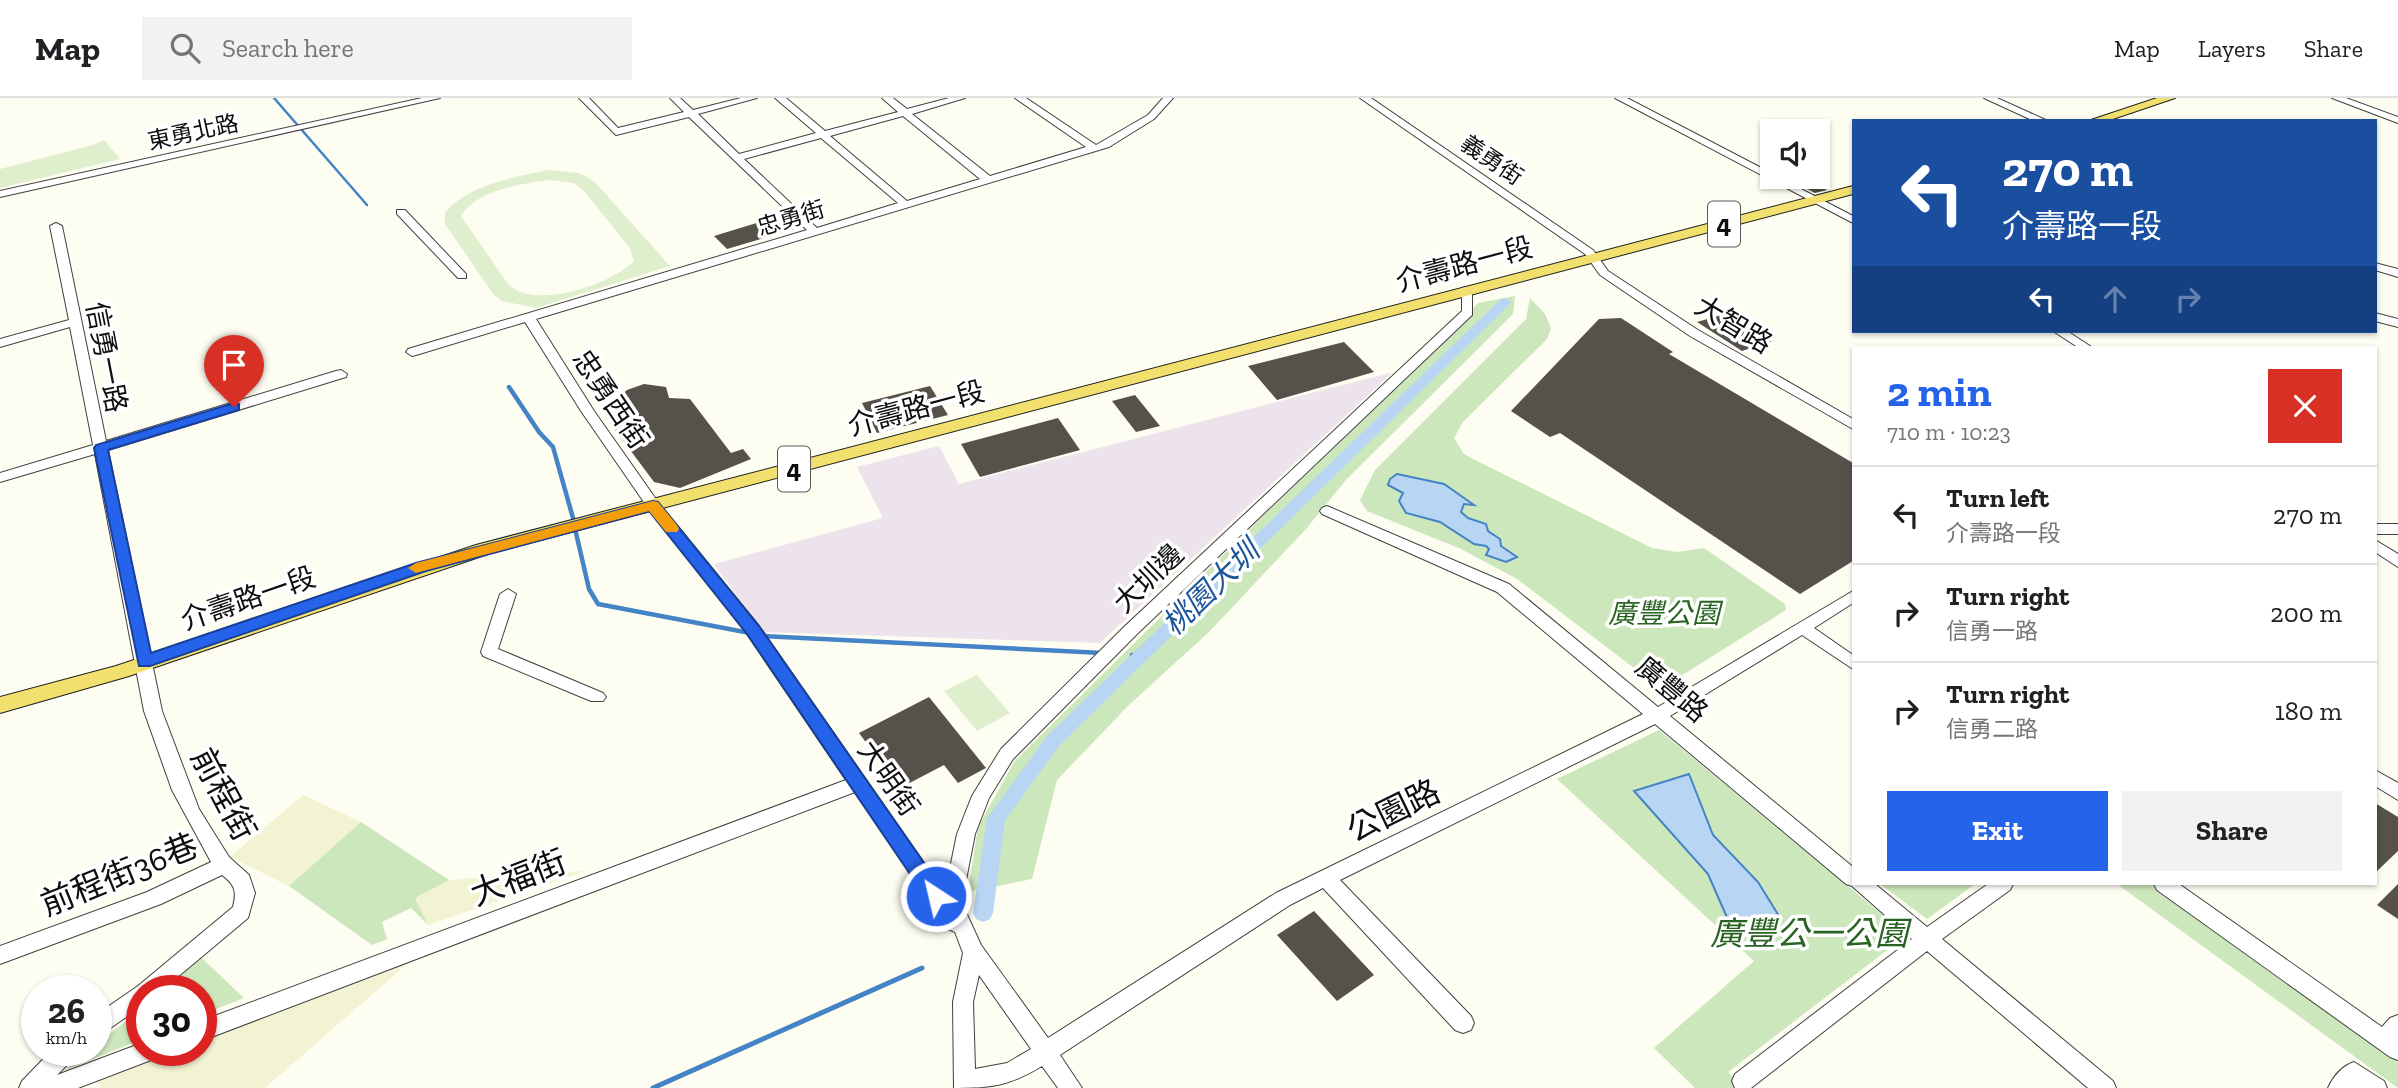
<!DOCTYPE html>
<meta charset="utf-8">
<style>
:root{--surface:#fff;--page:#f2f2f2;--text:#202124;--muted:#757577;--line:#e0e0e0;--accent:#2563eb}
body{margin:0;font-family:"Zilla Slab","Noto Sans TC",serif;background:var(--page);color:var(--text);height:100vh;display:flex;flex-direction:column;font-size:26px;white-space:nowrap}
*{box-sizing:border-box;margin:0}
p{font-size:23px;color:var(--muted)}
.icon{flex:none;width:38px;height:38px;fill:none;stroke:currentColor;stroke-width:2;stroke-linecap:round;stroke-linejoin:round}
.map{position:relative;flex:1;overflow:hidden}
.drawer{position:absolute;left:1852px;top:248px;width:525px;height:539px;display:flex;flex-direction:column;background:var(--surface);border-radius:0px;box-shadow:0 2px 5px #0004}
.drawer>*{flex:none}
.hud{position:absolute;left:1852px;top:21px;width:525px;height:214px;border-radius:0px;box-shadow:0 2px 5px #0004;background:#1a4fa0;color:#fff;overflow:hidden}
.controls{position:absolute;left:1760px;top:21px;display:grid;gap:14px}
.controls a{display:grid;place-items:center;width:70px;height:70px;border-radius:0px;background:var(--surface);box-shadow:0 2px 5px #0004;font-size:35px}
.speed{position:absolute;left:21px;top:877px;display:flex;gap:14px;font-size:35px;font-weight:700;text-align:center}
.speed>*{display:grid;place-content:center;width:91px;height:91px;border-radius:50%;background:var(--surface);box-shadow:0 2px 5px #0004;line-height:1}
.speed small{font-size:18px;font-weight:400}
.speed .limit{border:10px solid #d22;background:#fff;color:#111}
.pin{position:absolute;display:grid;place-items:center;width:60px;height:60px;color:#fff;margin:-72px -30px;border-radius:50% 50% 50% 0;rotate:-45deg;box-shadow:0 0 7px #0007}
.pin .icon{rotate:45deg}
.me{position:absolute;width:77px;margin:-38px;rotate:325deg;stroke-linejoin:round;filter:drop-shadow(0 0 5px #0008)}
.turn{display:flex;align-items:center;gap:24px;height:147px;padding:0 35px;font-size:32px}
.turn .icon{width:91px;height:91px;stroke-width:2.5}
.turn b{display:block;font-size:49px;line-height:60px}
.lanes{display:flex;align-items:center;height:66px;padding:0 35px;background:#0003;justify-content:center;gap:35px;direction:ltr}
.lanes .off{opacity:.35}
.round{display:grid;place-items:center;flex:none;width:74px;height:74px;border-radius:0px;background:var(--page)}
.head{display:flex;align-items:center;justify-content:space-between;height:119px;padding:0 35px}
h1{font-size:42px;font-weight:700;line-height:52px;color:var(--accent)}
.primary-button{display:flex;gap:14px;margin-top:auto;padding:14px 35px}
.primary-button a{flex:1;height:80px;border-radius:0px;background:var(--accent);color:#fff;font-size:28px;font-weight:700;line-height:80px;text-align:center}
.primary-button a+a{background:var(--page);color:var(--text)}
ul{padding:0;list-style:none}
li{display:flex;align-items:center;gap:21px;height:98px;padding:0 35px;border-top:2px solid var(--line)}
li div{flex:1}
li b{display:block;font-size:26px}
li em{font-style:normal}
header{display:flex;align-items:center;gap:42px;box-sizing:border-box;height:98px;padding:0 35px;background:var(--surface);border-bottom:2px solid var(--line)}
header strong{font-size:33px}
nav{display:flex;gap:38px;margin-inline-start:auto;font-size:24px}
.search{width:490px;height:63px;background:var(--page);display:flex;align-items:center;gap:18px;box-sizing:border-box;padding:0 24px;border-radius:0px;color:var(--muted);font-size:26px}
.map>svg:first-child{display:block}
.industrial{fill:#ece3ec}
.farmland{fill:#f2f3d2}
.green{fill:#cde7bc}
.pitch{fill:#dfefcd;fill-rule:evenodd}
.water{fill:#b8d6f3;stroke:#4383c6;stroke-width:2}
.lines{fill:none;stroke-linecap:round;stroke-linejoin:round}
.stream-far2{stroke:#4383c6;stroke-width:2.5}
.stream-far1{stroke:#4383c6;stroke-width:4.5}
.stream{stroke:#4383c6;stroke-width:5}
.canal{fill:#b8d6f3;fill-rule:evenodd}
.building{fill:#56514b}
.minor-casing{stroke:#414141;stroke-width:2}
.major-casing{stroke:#1f1f1f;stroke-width:2}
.minor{fill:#fff;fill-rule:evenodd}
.major{fill:#f1e06e;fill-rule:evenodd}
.route{fill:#2563eb;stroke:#184099;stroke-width:2}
.slow{fill:#f59e0b}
.labels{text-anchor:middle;stroke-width:7;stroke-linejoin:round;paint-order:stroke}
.far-street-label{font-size:23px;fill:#0e0e0e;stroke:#fff}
.shield{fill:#fff;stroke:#565656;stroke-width:2}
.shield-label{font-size:26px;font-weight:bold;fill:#0e0e0e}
.street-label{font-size:28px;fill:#0e0e0e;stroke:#fff}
.park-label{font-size:28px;font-style:italic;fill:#286322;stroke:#fff}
.water-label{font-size:30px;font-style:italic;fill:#1e569a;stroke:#fff}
.near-street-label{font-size:33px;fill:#0e0e0e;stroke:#fff}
.near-park-label{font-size:33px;font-style:italic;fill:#286322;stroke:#fff}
</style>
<header>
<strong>Map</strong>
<div class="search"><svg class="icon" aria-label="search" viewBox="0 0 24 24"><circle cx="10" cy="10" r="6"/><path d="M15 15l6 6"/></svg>Search here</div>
<nav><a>Map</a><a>Layers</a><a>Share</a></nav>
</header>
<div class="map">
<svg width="2398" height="990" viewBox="0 0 2398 990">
<rect width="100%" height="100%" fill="#fefdf1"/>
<path class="industrial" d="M1393 274 1100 545 762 534 714 466 883 420 857 369 939 348 959 386Z"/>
<g class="farmland">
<path d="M303 697 361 724 289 788 230 759Z"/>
<path d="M585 773 428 827 415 800 449 782Z"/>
<path d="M415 859 265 990H103L94 982 172 952H201V941Z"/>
</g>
<g class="green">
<path d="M1515 198 1513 216 1346 382 1306 431 1209 534 1129 607 1057 682 1032 781 968 794 978 729 1014 664 1478 205Z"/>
<path d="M1530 200 1545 216 1551 230 1547 241 1463 324 1454 340 1464 356 1481 365 1652 450 1677 454 1704 450 1785 506 1786 512 1676 581 1655 586 1517 481 1461 451 1367 413 1360 402 1375 372 1526 221Z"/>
<path d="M1659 632 1907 837 1728 974 1744 990H1695L1654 950 1754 863 1557 681Z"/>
<path d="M361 724 449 782 415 800 428 827 411 810 382 824 387 841 372 847 289 788Z"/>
<path d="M1880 786H1975L1927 821Z"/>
<path d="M2117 786H2152L2398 962V990Z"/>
<path d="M202 860 244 900 201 917V892H163Z"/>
<path d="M142 910V941L64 973 90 952H96V947Z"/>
</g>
<g class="pitch">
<path d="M104 42 120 61 0 90V71L93 47Z"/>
<path d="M548 72 579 75 594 83 670 168 536 210 502 203 493 196 445 126V115C467 87 515 79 548 72ZM548 82 574 85 583 92 630 150 634 163C612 186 534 213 508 186L461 118C476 92 521 86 548 82Z"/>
<path d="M977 577 1010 615 977 633 944 593Z"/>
</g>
<g class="water">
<path d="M1397 376 1444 386 1474 407 1464 406 1461 414 1468 420 1486 426 1488 433 1500 441 1501 448 1517 459 1506 464 1486 457 1489 451 1486 448 1474 446 1440 424 1406 415 1399 403 1403 395 1388 387 1390 381Z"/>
<path d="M1689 676 1713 737 1758 784 1779 818 1767 835H1749L1729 824 1708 776 1634 693Z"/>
</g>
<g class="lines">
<path class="stream-far2" d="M274 0 367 107"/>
<g class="stream-far1">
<path d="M509 289 539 334 553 349 573 420"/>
<path d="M576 435 589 491 598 506 750 535"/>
<path d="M762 538 1103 555"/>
<path d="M1132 557H1141"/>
</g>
<path class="stream" d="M653 990 922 870"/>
<path class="canal" d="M1505 200 1511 204 1509 207 1060 647 1005 722 993 815 990 821 983 824 976 821 973 815 987 720 1048 637 1501 201Z"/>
</g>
<g class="building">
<path d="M1803 79 1827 92 1815 95 1790 82Z"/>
<path d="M780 118 794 131 727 151 714 138Z"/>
<path d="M1725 216 1729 219 1772 243 1742 253 1697 224Z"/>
<path d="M1621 220 1673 254 1669 256 1853 365V463L1800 496 1560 335 1550 339 1511 313 1599 221Z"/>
<path d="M1344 244 1374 274 1277 302 1248 268Z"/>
<path d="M644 286 666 289 669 300 690 301 731 355 743 351 751 361 680 390 654 384 613 329 628 324 615 302 627 292Z"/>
<path d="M930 288 948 317 877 335 862 305Z"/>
<path d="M1135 297 1160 328 1136 334 1112 303Z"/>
<path d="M1058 320 1080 352 980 379 961 346Z"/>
<path d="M929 599 986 670 958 685 944 667 900 690 859 635Z"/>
<path d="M2375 705 2398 719V753L2375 775Z"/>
<path d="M2398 786V821L2377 807Z"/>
<path d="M1314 813 1374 877 1337 903 1277 837Z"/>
</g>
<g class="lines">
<defs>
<g id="minor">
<path d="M422 0H440L0 99V93Z"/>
<path d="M579 0H589L618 30 684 14 670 0H680L693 12 741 0H757L698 16 739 56 816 35 775 0H786L825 33 898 14 882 0H893L907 11 949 0H965L912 16 990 78 1086 49 1015 0H1026L1096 47 1148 17 1163 0H1173L1154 21 1109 49 536 221 594 313 658 404 759 528 945 795 957 736 972 698 1001 651 1124 529 1462 213V190L1466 189 1472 193V217L1136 537 1013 661 989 700 975 736 966 782 964 810 981 847 1048 940 1276 795 1643 616 1497 494 1322 416 1320 413 1322 410 1327 408 1509 486 1658 609 1853 493V505L1814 530 1853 557V571L1802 537 1670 618 1853 769V786H1875L1927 829 1988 786H2013L2010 792 1942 841 2113 983 2116 990H2088L1927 853 1751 990H1735L1732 983 1735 976 1912 841 1852 788 1846 786 1655 626 1340 782 1471 918 1474 925 1471 932 1463 935 1455 932 1323 790 1290 807 1060 957 1082 990H1058L1042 968C1009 988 992 990 954 990L953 904 963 855 955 834 948 831 855 694 201 943V923L846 682 747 536 648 410 581 313 525 224 416 257 412 258 406 254 408 251 807 132 689 19 616 37ZM903 18 980 81 907 103 830 38ZM821 40 898 105 817 130 744 61ZM979 877 1031 951 1007 965 975 971 973 904Z"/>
<path d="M1360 0H1371L1593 152 1608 173 1698 232 1853 321V331L1690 238 1600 177 1585 156Z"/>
<path d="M1615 0H1627L1773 76V79H1778L1853 118V125Z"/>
<path d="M1984 0H1997L2048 23H2034Z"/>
<path d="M2332 0H2346L2398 19V25Z"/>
<path d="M397 112H405L466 176V180H458L397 116Z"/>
<path d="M56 125 62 128 106 343 336 273 341 272 347 276 346 279 108 352 162 613 199 711 229 759 249 777 255 795 248 820 162 892H142V908L96 940V917L138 888 233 809C237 793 235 787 222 777L161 806 0 866V848L147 794 211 764 172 692 144 613 95 356 0 384V375L93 347 70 229 0 249V241L69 222 50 128Z"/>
<path d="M2375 165 2398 171V179L2375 172Z"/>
<path d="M2375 215 2398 221V229L2375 223Z"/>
<path d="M2053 233H2067L2093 250H2079Z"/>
<rect x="2375" y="426" width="23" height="10"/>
<path d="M2375 442 2398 456V469L2375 454Z"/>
<path d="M508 491 516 496 498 551 603 595 606 599 603 603H591L483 558 481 554 500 496Z"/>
<path d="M2375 672 2398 685V702L2375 688Z"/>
<path d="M2154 786H2179L2382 929 2390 920 2398 917V962L2390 959 2157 792Z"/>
<path d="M142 945V952H162L159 959 78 990H19L22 983 52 952H78L75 959 57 977Z"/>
<path d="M2354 964 2384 983 2387 990H2328C2333 979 2342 968 2354 964Z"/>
</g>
<g id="major">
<path d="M2157 0H2175L2107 23H2088Z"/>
<path d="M1853 88V96L488 456 129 578 0 615V599L116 568 476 447Z"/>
</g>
</defs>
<use href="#minor" class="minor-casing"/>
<use href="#major" class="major-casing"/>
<use href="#minor" class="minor"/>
<use href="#major" class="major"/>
</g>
<path class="route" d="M234 305 239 306V312L108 352 151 555 416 465 653 403 658 404 759 528 943 792 946 798 943 804 936 806 929 804 747 536 649 413 426 473 150 568H139L94 350 96 347Z"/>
<path class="slow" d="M653 403 658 404 677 427 679 431 677 434H666L649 413 416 475 408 470 416 465Z"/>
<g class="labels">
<g class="far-street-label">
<text transform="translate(193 34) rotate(-12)" y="8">東勇北路</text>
<text transform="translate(1492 62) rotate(34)" y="8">義勇街</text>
<text transform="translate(791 120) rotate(-17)" y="8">忠勇街</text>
</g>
<g class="shield">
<rect x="1708" y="103.5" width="32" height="45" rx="5"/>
<rect x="778" y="348.5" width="32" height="45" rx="5"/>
</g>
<g class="shield-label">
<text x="1724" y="135">4</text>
<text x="794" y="380">4</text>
</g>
<g class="street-label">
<text transform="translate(1464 166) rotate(-15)" y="10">介壽路一段</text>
<text transform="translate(1734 226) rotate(31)" y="10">大智路</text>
<text transform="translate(107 259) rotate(79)" y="10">信勇一路</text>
<text transform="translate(611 301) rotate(56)" y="10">忠勇西街</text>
<text transform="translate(916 310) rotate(-15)" y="10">介壽路一段</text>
<text transform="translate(1148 480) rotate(-44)" y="10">大圳邊</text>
<text transform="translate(248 500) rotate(-19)" y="10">介壽路一段</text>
<text transform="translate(1672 591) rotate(40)" y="10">廣豐路</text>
<text transform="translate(889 680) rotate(55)" y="10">大明街</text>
</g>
<g class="park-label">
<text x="1664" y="525">廣豐公園</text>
</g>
<g class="water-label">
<text transform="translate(1211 490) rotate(-44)" y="10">桃園大圳</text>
</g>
<g class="near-street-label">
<text transform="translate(224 696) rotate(62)" y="12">前程街</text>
<text transform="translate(1393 712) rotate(-26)" y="12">公園路</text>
<text transform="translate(119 776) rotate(-22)" y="12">前程街36巷</text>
<text transform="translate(518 779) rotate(-21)" y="12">大福街</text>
</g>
<g class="near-park-label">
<text x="1809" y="847">廣豐公一公園</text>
</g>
</g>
</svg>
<div class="controls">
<a><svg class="icon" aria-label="sound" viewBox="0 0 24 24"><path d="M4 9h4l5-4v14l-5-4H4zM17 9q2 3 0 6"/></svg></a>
</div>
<div class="speed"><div>26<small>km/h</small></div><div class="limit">30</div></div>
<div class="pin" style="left:234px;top:309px;background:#d93025"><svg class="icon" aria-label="arrive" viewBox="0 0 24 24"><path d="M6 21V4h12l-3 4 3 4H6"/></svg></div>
<svg class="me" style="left:936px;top:798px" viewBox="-20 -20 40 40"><circle r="17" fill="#2563eb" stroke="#fff" stroke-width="3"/><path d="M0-11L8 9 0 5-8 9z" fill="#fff"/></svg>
<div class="hud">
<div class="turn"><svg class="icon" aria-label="left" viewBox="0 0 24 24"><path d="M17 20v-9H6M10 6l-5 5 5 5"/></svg><div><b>270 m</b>介壽路一段</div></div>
<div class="lanes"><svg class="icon" aria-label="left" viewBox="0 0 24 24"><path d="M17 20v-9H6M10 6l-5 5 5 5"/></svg><svg class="icon off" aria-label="ahead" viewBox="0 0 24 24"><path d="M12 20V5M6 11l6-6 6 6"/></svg><svg class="icon off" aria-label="right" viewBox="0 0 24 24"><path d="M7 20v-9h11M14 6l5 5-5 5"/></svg></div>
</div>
<section class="drawer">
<div class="head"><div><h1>2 min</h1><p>710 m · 10:23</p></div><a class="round" style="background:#d93025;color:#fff"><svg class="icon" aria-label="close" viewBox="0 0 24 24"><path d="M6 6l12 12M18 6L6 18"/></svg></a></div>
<ul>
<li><svg class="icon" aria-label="left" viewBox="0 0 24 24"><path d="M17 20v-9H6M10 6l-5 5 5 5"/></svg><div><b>Turn left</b><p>介壽路一段</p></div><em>270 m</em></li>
<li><svg class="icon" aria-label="right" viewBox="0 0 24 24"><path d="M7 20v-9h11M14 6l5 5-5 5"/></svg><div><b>Turn right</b><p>信勇一路</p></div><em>200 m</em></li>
<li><svg class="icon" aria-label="right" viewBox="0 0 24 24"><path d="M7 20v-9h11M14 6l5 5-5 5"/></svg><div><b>Turn right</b><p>信勇二路</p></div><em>180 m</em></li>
</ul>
<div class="primary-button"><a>Exit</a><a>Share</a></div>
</section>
</div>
